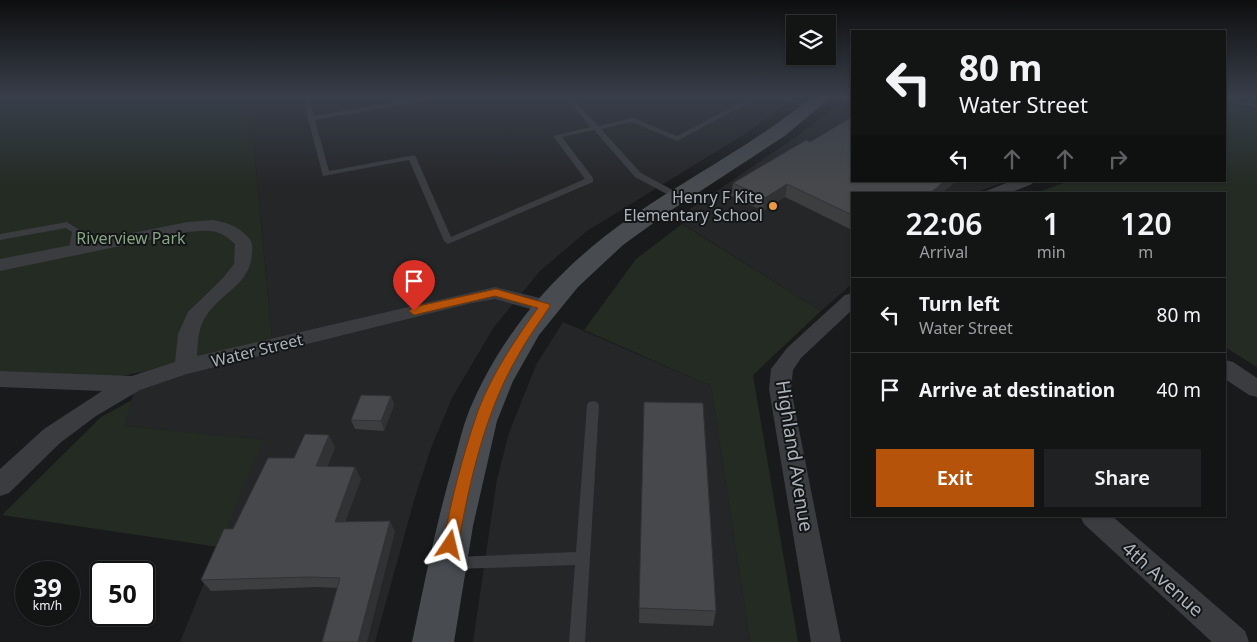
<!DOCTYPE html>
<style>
:root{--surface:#131414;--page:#202122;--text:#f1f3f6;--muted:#9d9ea0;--line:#323334;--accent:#b45309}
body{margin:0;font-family:"Noto Sans",sans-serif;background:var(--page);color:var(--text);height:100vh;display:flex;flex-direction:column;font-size:19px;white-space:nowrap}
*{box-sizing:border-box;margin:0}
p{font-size:16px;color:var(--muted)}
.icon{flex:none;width:28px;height:28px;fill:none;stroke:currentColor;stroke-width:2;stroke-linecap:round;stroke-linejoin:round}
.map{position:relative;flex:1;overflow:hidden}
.side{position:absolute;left:851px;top:192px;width:375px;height:325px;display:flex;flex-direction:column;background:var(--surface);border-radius:0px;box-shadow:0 1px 4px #0004,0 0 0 1px var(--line)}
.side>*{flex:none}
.hud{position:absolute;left:851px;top:30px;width:375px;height:152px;border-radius:0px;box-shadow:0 1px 4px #0004,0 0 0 1px var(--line);background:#131414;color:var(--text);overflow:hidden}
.controls{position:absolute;left:786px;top:15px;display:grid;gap:10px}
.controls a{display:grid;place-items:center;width:50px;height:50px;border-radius:0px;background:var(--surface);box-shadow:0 1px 4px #0004,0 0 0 1px var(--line);font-size:25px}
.speed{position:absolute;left:15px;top:561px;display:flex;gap:10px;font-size:25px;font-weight:700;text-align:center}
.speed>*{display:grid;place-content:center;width:65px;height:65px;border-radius:50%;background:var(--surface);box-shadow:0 1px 4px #0004,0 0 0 1px var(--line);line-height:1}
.speed small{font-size:12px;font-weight:400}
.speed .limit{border:2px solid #111;border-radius:8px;background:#fff;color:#111}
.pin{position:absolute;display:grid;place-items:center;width:42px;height:42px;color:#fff;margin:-51px -21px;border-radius:50% 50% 50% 0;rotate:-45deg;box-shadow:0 0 5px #0007}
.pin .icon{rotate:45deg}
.me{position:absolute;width:55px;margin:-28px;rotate:10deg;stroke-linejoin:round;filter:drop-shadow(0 0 4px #0008)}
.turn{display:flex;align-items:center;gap:18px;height:105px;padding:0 25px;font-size:22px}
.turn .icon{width:65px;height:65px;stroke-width:2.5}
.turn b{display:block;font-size:35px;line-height:42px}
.lanes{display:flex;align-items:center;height:48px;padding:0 25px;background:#0003;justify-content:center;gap:25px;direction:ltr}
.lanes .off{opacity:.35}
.eta{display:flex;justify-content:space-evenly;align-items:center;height:85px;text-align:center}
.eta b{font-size:30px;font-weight:600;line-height:35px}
.action{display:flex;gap:10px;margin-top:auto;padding:10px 25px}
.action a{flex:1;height:58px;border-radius:0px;background:var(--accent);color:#fff;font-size:20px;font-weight:600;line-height:58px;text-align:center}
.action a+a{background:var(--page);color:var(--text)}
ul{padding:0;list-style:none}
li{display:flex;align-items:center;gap:15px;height:75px;padding:0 25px;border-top:1px solid var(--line)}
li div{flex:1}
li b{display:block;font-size:19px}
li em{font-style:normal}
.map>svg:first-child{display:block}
.built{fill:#252628}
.green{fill:#232b23}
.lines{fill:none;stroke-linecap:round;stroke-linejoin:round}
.lane{fill:#3a3c40;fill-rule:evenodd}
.street{fill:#3a3c40;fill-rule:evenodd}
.secondary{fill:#484b50;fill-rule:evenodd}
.wall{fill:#3c3e40}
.shaded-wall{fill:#313234}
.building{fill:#46484b;stroke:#313234}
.route{fill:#b45309;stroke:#753606}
.poi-dot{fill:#ec9a41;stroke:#141516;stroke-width:2}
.labels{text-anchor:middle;stroke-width:4;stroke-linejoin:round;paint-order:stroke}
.poi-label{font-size:16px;fill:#acb3bb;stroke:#141516;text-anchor:end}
.park-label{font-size:16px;fill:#87a584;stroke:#141516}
.street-label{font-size:16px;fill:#acb3bb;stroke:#141516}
.near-street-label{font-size:19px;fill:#acb3bb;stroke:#141516}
</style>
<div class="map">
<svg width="1257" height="642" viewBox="0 0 1257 642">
<rect width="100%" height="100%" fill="#191a1b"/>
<g class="built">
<path d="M249 96H798L743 135 587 231 540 271 494 327 453 396 431 448 415 497 375 642H180L262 440 125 426 139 372 272 338Z"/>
<path d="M847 96H852V181H1007L972 194H852V284L821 311 675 219 790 141 828 113Z"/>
<path d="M563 322 711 386 750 642H473L497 479 509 433 536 365Z"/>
</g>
<g class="green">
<path d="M0 96H249L272 339 76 388 0 375Z"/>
<path d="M1225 102 1257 110V367L1225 347V194H1033L1069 181H1225Z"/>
<path d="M682 224 821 311 753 375 798 642H750L711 386 584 330 636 259Z"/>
<path d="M132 400 125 426 263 440 219 547 2 515 101 417Z"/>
</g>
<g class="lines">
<g class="lane">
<path d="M302 96H308L314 116 431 96H443L440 98 315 120 329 171 415 155 451 237 585 179 553 136 591 127 564 96H570L598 126 633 118 677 136 754 96H761L677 141 632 122 601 129 641 173 682 195V199H676L635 177 594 130 562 137 593 178V182L448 244 444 241 409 160 323 176Z"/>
<path d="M774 96H782L813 107 808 108Z"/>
<path d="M1225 97 1257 104V108L1225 101Z"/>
<path d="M67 222 81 231 76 252 73 253 69 250 72 232 66 228 0 240V234Z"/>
<path d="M593 401 597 402 599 405 585 642H569L575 565 454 569 449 568 447 563 449 558 454 557 576 552 587 405 589 402Z"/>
</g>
<g class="street">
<path d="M1011 181H1034L1032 184 1007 194H984L986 191Z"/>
<path d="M212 220C226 222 237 226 247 236 252 241 253 245 252 253 251 284 221 293 206 316 198 328 198 342 197 356L495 287 552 301 555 306 552 311 545 313 495 299 472 303 187 374 140 390 96 416 60 443 9 493 0 496V469L44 429 102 391 0 387V371L132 376 175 362 178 334 188 312 223 278 234 264 235 244C219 228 209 230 188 232L0 271V259L188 222Z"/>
<path d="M852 293V310L801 358 793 370 791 389 841 642H811L769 389 771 369 787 348 845 295Z"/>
<path d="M1225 360 1233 362 1257 378V397L1249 395 1225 379Z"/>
<path d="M1080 516H1112L1245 631 1249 642H1212L1084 524Z"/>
</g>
<path class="secondary" d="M813 96H832L786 135 670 211 623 245 578 287 539 335 513 381 497 421 473 526 454 642H412C425 580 437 519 455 458 459 443 463 426 469 411 502 331 560 266 631 217 691 176 756 143 813 96Z"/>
</g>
<g class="wall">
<path d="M810 142 956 181 941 194H852V230L785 197 763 211 731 196 733 183Z"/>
<path d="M391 396 394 405 384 431 355 429 351 420Z"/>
<path d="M644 402 716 611 713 626 639 623Z"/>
<path d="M335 447 327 467 361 479 345 522 395 532 337 588 317 587 211 591 201 580 233 529 294 458Z"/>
</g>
<g class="shaded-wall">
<path d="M945 181H956L941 194H929Z"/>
<path d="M787 184 785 197 763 211 765 198Z"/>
<path d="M391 396 394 405 384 431 381 421Z"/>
<path d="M329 435 335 447 322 478 316 466Z"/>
<path d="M355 467 361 479 341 533 335 522Z"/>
<path d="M390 521 395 532 367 642H358Z"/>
</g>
<g class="building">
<path d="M852 117V181H945L929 194H852V215L787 184 765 198 733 183 806 140 810 142Z"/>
<path d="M361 395 391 396 381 421 351 420Z"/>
<path d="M644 402 703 403 716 611 639 608Z"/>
<path d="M305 434 329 435 316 466 355 467 335 522 390 521 358 642H322L340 578 309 577 201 580 224 529H233L268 458H294Z"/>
</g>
<linearGradient id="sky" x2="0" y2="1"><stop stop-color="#0e0e0f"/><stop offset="0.52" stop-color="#383e4a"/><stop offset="1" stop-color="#383e4a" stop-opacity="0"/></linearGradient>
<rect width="1257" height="186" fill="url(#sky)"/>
<path class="route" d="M496 289 549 304 550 306C540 322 528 337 519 354 485 411 470 480 458 545L456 550 450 552 445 550 443 545C451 500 463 454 478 411 492 374 515 340 538 308L495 296 414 315 409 311 414 307Z"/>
<circle class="poi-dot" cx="773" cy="206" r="5"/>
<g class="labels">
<g class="poi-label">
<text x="763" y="203">Henry F Kite<tspan x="763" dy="18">Elementary School</tspan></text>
</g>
<g class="park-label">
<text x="131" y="244">Riverview Park</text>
</g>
<g class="street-label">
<text transform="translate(257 350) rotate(-14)" y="6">Water Street</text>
</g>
<g class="near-street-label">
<text transform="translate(795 456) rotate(81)" y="7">Highland Avenue</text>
<text transform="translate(1163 579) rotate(42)" y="7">4th Avenue</text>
</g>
</g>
</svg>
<div class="controls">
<a><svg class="icon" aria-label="layers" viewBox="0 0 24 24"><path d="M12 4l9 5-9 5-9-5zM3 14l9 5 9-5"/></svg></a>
</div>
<div class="speed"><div>39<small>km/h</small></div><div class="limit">50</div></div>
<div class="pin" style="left:414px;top:311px;background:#d93025"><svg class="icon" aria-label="arrive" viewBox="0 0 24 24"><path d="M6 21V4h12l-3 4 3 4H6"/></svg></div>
<svg class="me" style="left:450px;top:545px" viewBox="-20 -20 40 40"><path d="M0-17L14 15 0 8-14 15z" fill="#b45309" stroke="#fff" stroke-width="4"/></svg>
<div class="hud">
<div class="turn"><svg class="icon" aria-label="left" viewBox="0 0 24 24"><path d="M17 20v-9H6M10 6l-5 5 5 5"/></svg><div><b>80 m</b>Water Street</div></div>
<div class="lanes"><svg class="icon" aria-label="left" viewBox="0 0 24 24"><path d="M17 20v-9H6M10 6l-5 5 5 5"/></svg><svg class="icon off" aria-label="ahead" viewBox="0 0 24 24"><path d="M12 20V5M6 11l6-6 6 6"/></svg><svg class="icon off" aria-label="ahead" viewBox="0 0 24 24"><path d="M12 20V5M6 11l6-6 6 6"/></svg><svg class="icon off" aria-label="right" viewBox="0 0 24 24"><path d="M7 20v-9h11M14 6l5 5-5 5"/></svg></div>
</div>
<section class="side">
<div class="eta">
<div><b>22:06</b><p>Arrival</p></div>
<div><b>1</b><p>min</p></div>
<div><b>120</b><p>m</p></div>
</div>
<ul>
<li><svg class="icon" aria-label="left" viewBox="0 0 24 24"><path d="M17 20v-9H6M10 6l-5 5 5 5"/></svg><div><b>Turn left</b><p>Water Street</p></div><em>80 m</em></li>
<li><svg class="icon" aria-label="arrive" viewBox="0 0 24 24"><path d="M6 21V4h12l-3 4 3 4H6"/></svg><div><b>Arrive at destination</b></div><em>40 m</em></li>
</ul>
<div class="action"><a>Exit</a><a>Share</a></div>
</section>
</div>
